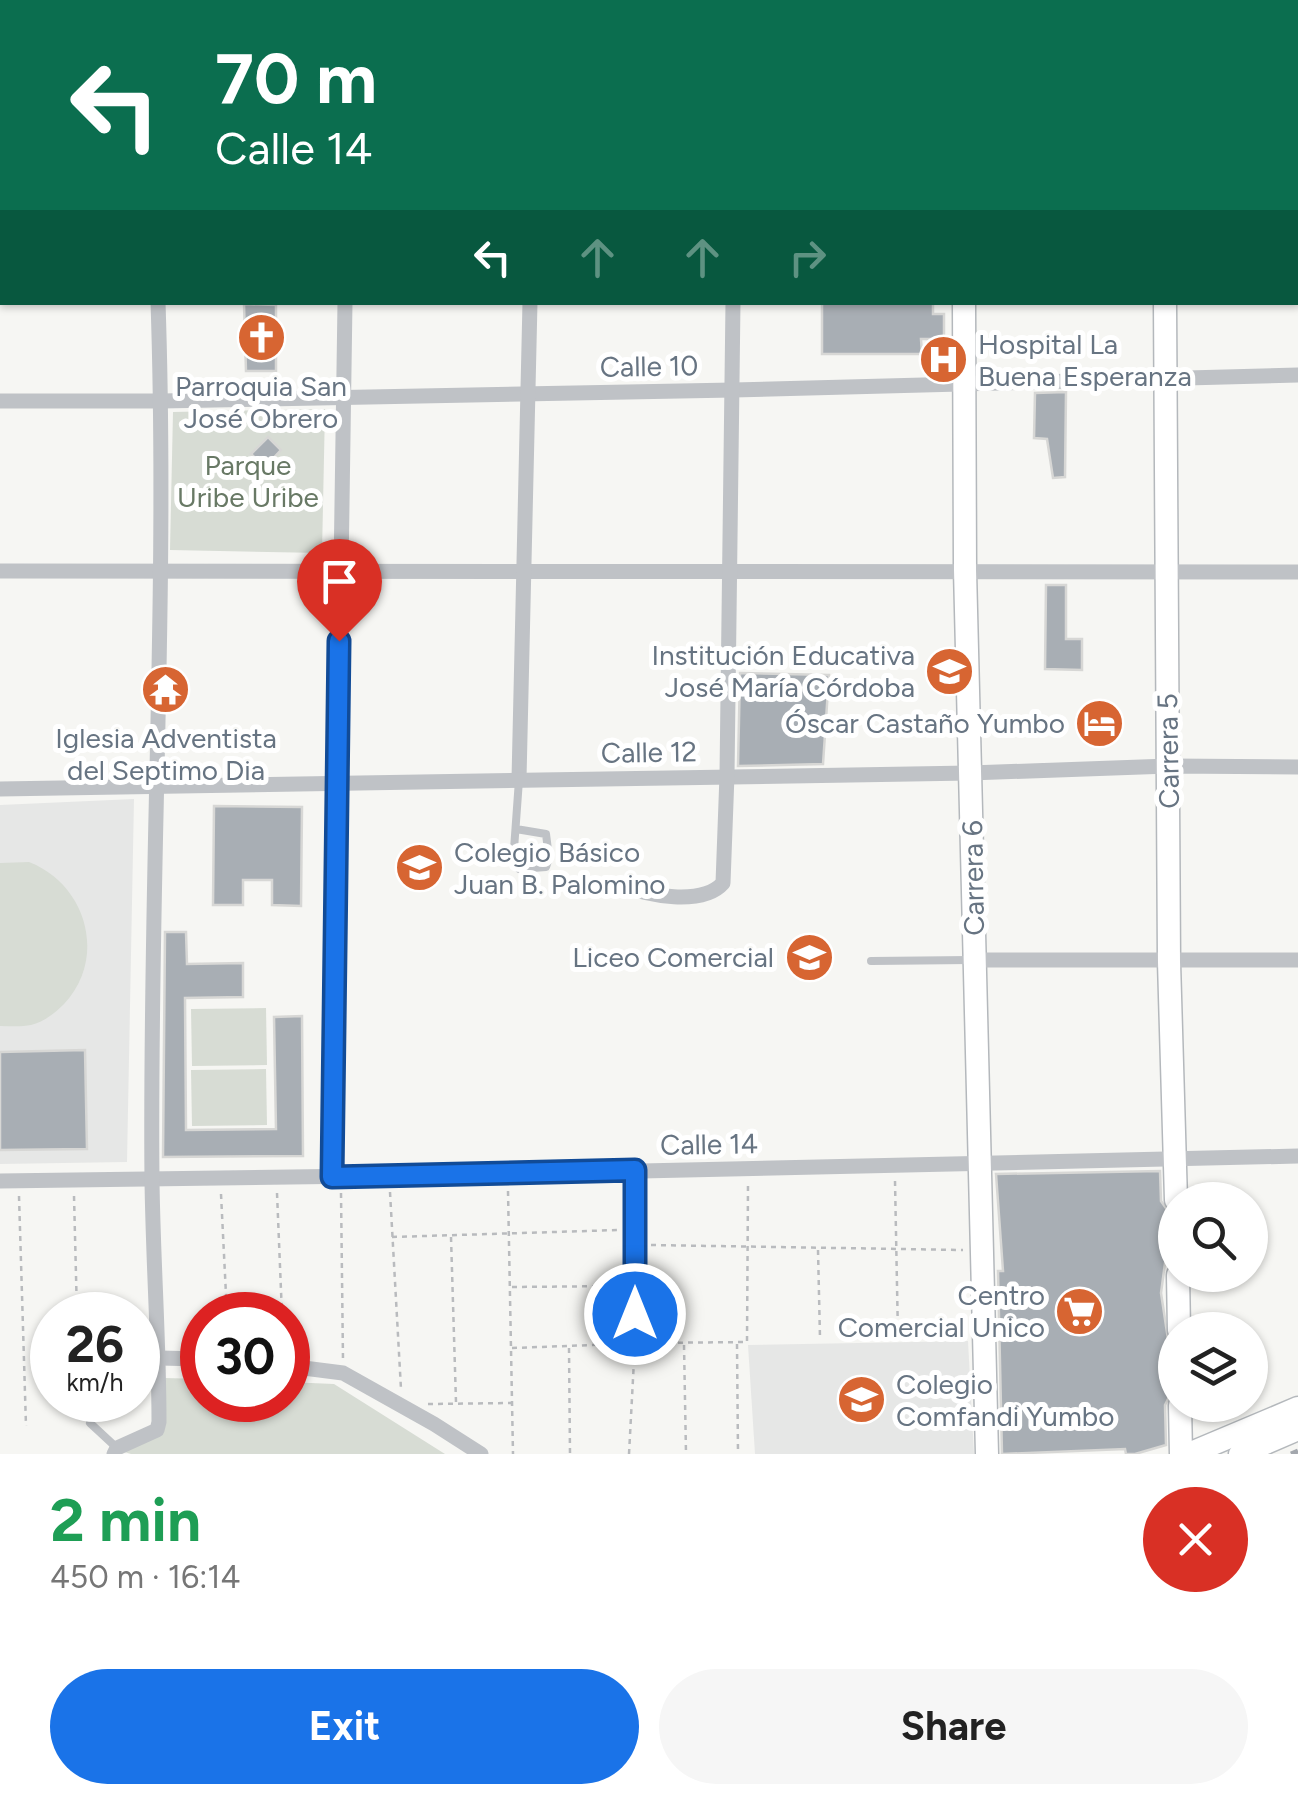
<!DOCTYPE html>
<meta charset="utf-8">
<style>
:root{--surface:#fff;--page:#f6f6f6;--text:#222;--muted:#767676;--accent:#1a73e8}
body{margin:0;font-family:Figtree,sans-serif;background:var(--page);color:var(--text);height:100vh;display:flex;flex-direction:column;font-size:38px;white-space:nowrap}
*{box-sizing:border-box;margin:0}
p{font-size:32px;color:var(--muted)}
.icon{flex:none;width:55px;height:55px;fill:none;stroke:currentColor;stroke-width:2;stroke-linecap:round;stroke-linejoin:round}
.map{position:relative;height:1454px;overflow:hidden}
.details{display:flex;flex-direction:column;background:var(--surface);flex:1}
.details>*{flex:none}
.banner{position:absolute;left:0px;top:0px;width:1300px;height:305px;box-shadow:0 2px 8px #0004;background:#0b6e4f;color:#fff;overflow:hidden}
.controls{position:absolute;left:1158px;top:1182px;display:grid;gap:20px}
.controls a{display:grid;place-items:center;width:110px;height:110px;border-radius:50%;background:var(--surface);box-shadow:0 2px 8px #0004;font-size:50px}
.speed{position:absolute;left:30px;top:1292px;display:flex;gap:20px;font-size:50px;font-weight:700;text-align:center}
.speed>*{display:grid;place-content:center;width:130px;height:130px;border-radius:50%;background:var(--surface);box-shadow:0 2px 8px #0004;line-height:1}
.speed small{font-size:25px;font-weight:400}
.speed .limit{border:15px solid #d22;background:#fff;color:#111}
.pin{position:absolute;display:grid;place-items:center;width:85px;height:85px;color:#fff;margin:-102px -42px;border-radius:50% 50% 50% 0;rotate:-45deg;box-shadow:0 0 10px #0007}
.pin .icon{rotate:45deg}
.me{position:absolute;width:110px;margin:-55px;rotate:0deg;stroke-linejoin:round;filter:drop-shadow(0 0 8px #0008)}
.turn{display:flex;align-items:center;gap:35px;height:210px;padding:0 50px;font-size:45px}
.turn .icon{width:130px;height:130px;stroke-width:2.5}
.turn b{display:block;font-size:70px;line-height:85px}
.lanes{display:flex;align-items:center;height:95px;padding:0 50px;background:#0003;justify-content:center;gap:50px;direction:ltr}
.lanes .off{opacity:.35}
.round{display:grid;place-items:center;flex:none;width:105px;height:105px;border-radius:52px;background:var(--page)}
.overview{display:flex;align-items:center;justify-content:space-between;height:170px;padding:0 50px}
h1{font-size:60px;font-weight:700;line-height:75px;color:#1e9e55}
.button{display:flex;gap:20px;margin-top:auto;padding:20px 50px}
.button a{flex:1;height:115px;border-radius:60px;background:var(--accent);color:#fff;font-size:40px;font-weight:700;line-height:115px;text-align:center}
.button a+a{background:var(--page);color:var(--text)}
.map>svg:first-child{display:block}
.built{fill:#e6e7e6}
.green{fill:#d7dcd4}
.building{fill:#a8aeb4;stroke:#d7d7d5;stroke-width:2.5}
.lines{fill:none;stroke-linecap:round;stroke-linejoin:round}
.secondary-casing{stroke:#b4b8bc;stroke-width:25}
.path{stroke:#b9bbbe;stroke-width:2.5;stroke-dasharray:5 5;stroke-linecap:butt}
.lane{stroke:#bfc2c6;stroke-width:8}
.street{stroke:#bfc2c6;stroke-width:15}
.secondary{stroke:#fff;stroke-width:22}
.rail{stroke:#a3a7ad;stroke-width:5;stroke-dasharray:15 8;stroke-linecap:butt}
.route-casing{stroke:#114b97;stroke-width:25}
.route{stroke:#1a73e8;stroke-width:18}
.labels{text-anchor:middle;stroke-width:10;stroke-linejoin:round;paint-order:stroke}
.poi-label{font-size:28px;fill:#677482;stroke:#fff;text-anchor:end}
.street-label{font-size:28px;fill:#677482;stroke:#fff}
.park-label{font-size:28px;fill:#687965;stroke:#fff}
</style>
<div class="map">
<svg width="1298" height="1454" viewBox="0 0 1298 1454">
<rect width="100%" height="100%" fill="#f6f6f3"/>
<g class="built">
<path d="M134 799 127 1162 0 1164V805Z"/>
<path d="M968 1341 974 1454H755L748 1345Z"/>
</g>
<g class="green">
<path d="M325 409 322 553 170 550 173 412Z"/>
<path d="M29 862C86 884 108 957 64 1004 56 1012 44 1022 31 1025 22 1027 10 1026 0 1026V863Z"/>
<path d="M266 1008 267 1065 192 1066 191 1009Z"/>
<path d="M266 1069 267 1125 192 1126 191 1070Z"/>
<path d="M165 1378 202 1379V1400H288V1382L334 1384 445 1454H131L121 1451 162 1434Z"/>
</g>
<g class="building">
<path d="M822 302H933V314H944V339H921L922 354H822Z"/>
<path d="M244 304 276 305V371H246Z"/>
<path d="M1066 392 1065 477 1053 478 1047 439 1034 438 1035 393Z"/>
<path d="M268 437 281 450 265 467 251 454Z"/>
<path d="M1046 585H1066V639H1082V670L1045 669Z"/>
<path d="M740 673 829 675 823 764 738 766Z"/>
<path d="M214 806 302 807 301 906 272 905V880H243V905H213Z"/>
<path d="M165 932H186L187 964 243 963V997L185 998 186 1130 276 1129 274 1017 302 1016 303 1156 163 1157Z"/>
<path d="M85 1050 87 1149 0 1150V1052Z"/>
<path d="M1160 1171 1161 1201 1170 1214 1171 1262 1165 1263 1161 1293 1168 1339 1170 1395 1165 1405 1166 1445 1135 1454H1126L1125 1449 1002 1454 998 1271H1003L996 1174Z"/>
</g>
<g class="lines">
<defs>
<g id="secondary">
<path d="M962 0V2"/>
<path d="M1161 0V2"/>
<path d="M964 302 965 570 987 1454"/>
<path d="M1165 302 1169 962 1176 1200"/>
<path d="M1178 1275 1179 1330"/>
<path d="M1180 1405 1181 1454"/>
<path d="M1189 1454 1298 1408"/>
<path d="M1240 1454 1298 1429"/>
</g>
</defs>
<use href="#secondary" class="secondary-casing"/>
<g class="path">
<path d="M895 1181 898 1337"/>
<path d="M508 1191 513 1454"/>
<path d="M390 1192 401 1389"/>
<path d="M277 1193 282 1315"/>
<path d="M341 1193 343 1360"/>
<path d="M221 1194 227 1315"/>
<path d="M19 1196 26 1426"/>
<path d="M74 1196 77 1315"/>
<path d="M392 1237 619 1230"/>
<path d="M451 1237 456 1402"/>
<path d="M651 1245 963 1250"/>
<path d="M818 1250 820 1338"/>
<path d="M512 1287 619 1286"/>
<path d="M648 1343 747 1342 748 1184"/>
<path d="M737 1344 738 1454"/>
<path d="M684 1345 686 1454"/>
<path d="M512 1348 620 1344"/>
<path d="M569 1348 570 1454"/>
<path d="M79 1400V1402"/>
<path d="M428 1404 513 1403"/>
<path d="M629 1454 634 1360"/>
</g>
<g class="lane">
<path d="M223 0 224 2"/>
<path d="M314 2V0"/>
<path d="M516 829 546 834 549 858 546 867 519 869 513 863 519 780"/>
<path d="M871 961 970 960"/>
<path d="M90 1423 117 1448"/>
</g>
<g class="street">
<path d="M150 0V2"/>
<path d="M348 0V2"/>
<path d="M87 2 89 0"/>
<path d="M536 2V0"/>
<path d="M736 2V0"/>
<path d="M0 112 2 108"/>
<path d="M0 156H2"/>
<path d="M0 401H161L733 390 1298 375"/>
<path d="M0 571 1298 572"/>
<path d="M519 779 530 302"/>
<path d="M0 789 970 773 1169 766 1298 767"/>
<path d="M622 885C646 896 703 906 723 883L727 775 733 302"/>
<path d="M975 960H1298"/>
<path d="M635 1170V1343"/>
<path d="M332 1177 345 302"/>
<path d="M0 1181 508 1174 1298 1156"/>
<path d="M159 1358 202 1359"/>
<path d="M288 1366 343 1373 434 1424 481 1454"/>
<path d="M114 1454 117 1448 157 1430 159 1422C159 1341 153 1261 152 1180 149 888 168 595 158 302"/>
</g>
<use href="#secondary" class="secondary"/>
<path class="rail" d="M1291 1454 1298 1451"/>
</g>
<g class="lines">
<defs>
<path id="route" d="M339 641 332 1177 635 1170V1314"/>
</defs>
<use href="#route" class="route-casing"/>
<use href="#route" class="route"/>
</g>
<defs>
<symbol id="church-disc" viewBox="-11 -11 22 22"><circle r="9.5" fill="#d76532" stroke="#fff"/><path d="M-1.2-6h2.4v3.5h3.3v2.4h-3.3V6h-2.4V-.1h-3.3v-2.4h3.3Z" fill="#fff"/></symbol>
<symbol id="hospital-disc" viewBox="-11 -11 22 22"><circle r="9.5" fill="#d76532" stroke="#fff"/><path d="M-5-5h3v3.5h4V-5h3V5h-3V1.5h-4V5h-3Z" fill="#fff"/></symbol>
<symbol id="school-disc" viewBox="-11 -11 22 22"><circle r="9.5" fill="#d76532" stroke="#fff"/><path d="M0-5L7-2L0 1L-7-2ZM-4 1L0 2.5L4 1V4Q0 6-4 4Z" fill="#fff"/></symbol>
<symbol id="temple-disc" viewBox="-11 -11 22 22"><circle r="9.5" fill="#d76532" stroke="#fff"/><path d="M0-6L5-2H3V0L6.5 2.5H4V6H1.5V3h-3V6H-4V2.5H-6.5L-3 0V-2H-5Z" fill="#fff"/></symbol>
<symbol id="hotel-disc" viewBox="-11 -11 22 22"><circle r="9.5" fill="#d76532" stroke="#fff"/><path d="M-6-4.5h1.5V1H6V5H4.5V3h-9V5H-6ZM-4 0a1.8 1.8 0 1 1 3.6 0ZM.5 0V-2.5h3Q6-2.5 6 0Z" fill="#fff"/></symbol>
<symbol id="supermarket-disc" viewBox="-11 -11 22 22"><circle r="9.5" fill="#d76532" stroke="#fff"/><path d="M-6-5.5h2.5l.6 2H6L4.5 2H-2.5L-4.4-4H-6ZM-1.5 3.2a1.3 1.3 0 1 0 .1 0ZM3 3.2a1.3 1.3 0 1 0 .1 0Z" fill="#fff"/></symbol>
</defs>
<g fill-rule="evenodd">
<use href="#church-disc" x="234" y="310" width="55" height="55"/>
<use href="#hospital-disc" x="916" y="332" width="55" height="55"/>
<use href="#school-disc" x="922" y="644" width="55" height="55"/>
<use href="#temple-disc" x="138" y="662" width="55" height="55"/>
<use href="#hotel-disc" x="1072" y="696" width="55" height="55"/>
<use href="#school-disc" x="392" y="840" width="55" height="55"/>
<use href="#school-disc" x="782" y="930" width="55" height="55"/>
<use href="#supermarket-disc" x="1052" y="1284" width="55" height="55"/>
<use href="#school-disc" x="834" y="1372" width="55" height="55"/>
</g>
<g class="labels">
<g class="poi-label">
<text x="978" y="354" text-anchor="start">Hospital La<tspan x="978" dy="32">Buena Esperanza</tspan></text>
<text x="261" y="396" text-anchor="middle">Parroquia San<tspan x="261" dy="32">José Obrero</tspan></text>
<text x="915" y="665">Institución Educativa<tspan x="915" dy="32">José María Córdoba</tspan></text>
<text x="1065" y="733">Óscar Castaño Yumbo</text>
<text x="166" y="748" text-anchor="middle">Iglesia Adventista<tspan x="166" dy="32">del Septimo Dia</tspan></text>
<text x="454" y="862" text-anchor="start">Colegio Básico<tspan x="454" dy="32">Juan B. Palomino</tspan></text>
<text x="774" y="967">Liceo Comercial</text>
<text x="1045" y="1305">Centro<tspan x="1045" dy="32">Comercial Unico</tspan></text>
<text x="896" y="1394" text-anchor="start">Colegio<tspan x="896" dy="32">Comfandi Yumbo</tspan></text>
</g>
<g class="street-label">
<text transform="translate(649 366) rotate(-1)" y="10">Calle 10</text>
<text transform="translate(1168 751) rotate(-91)" y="10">Carrera 5</text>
<text transform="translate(649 752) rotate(-1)" y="10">Calle 12</text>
<text transform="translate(973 878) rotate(-91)" y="10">Carrera 6</text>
<text transform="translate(709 1144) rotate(-1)" y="10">Calle 14</text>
</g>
<g class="park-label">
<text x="248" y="475">Parque<tspan x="248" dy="32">Uribe Uribe</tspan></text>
</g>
</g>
</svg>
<div class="controls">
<a><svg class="icon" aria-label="search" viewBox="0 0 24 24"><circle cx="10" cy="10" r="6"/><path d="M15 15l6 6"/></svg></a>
<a><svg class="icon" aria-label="layers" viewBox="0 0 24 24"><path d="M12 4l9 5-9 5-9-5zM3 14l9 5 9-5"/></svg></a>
</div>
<div class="speed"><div>26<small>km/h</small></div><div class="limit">30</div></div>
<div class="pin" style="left:339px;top:641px;background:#d93025"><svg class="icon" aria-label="arrive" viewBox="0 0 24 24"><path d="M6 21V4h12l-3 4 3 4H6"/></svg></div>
<svg class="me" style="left:635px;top:1314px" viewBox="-20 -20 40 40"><circle r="17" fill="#1a73e8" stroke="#fff" stroke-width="3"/><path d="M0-11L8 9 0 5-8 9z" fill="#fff"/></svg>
<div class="banner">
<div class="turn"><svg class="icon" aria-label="left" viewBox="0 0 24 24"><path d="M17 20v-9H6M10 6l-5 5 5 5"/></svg><div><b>70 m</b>Calle 14</div></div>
<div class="lanes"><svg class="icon" aria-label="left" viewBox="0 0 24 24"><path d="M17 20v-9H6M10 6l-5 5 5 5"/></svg><svg class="icon off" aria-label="ahead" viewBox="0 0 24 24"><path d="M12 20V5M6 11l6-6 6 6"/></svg><svg class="icon off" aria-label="ahead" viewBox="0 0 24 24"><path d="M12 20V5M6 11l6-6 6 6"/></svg><svg class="icon off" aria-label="right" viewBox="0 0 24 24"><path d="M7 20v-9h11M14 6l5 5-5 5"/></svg></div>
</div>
</div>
<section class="details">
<div class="overview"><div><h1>2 min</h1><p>450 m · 16:14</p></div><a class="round" style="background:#d93025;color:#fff"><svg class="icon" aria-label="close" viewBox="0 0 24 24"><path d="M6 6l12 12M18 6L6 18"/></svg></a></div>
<div class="button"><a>Exit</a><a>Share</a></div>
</section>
